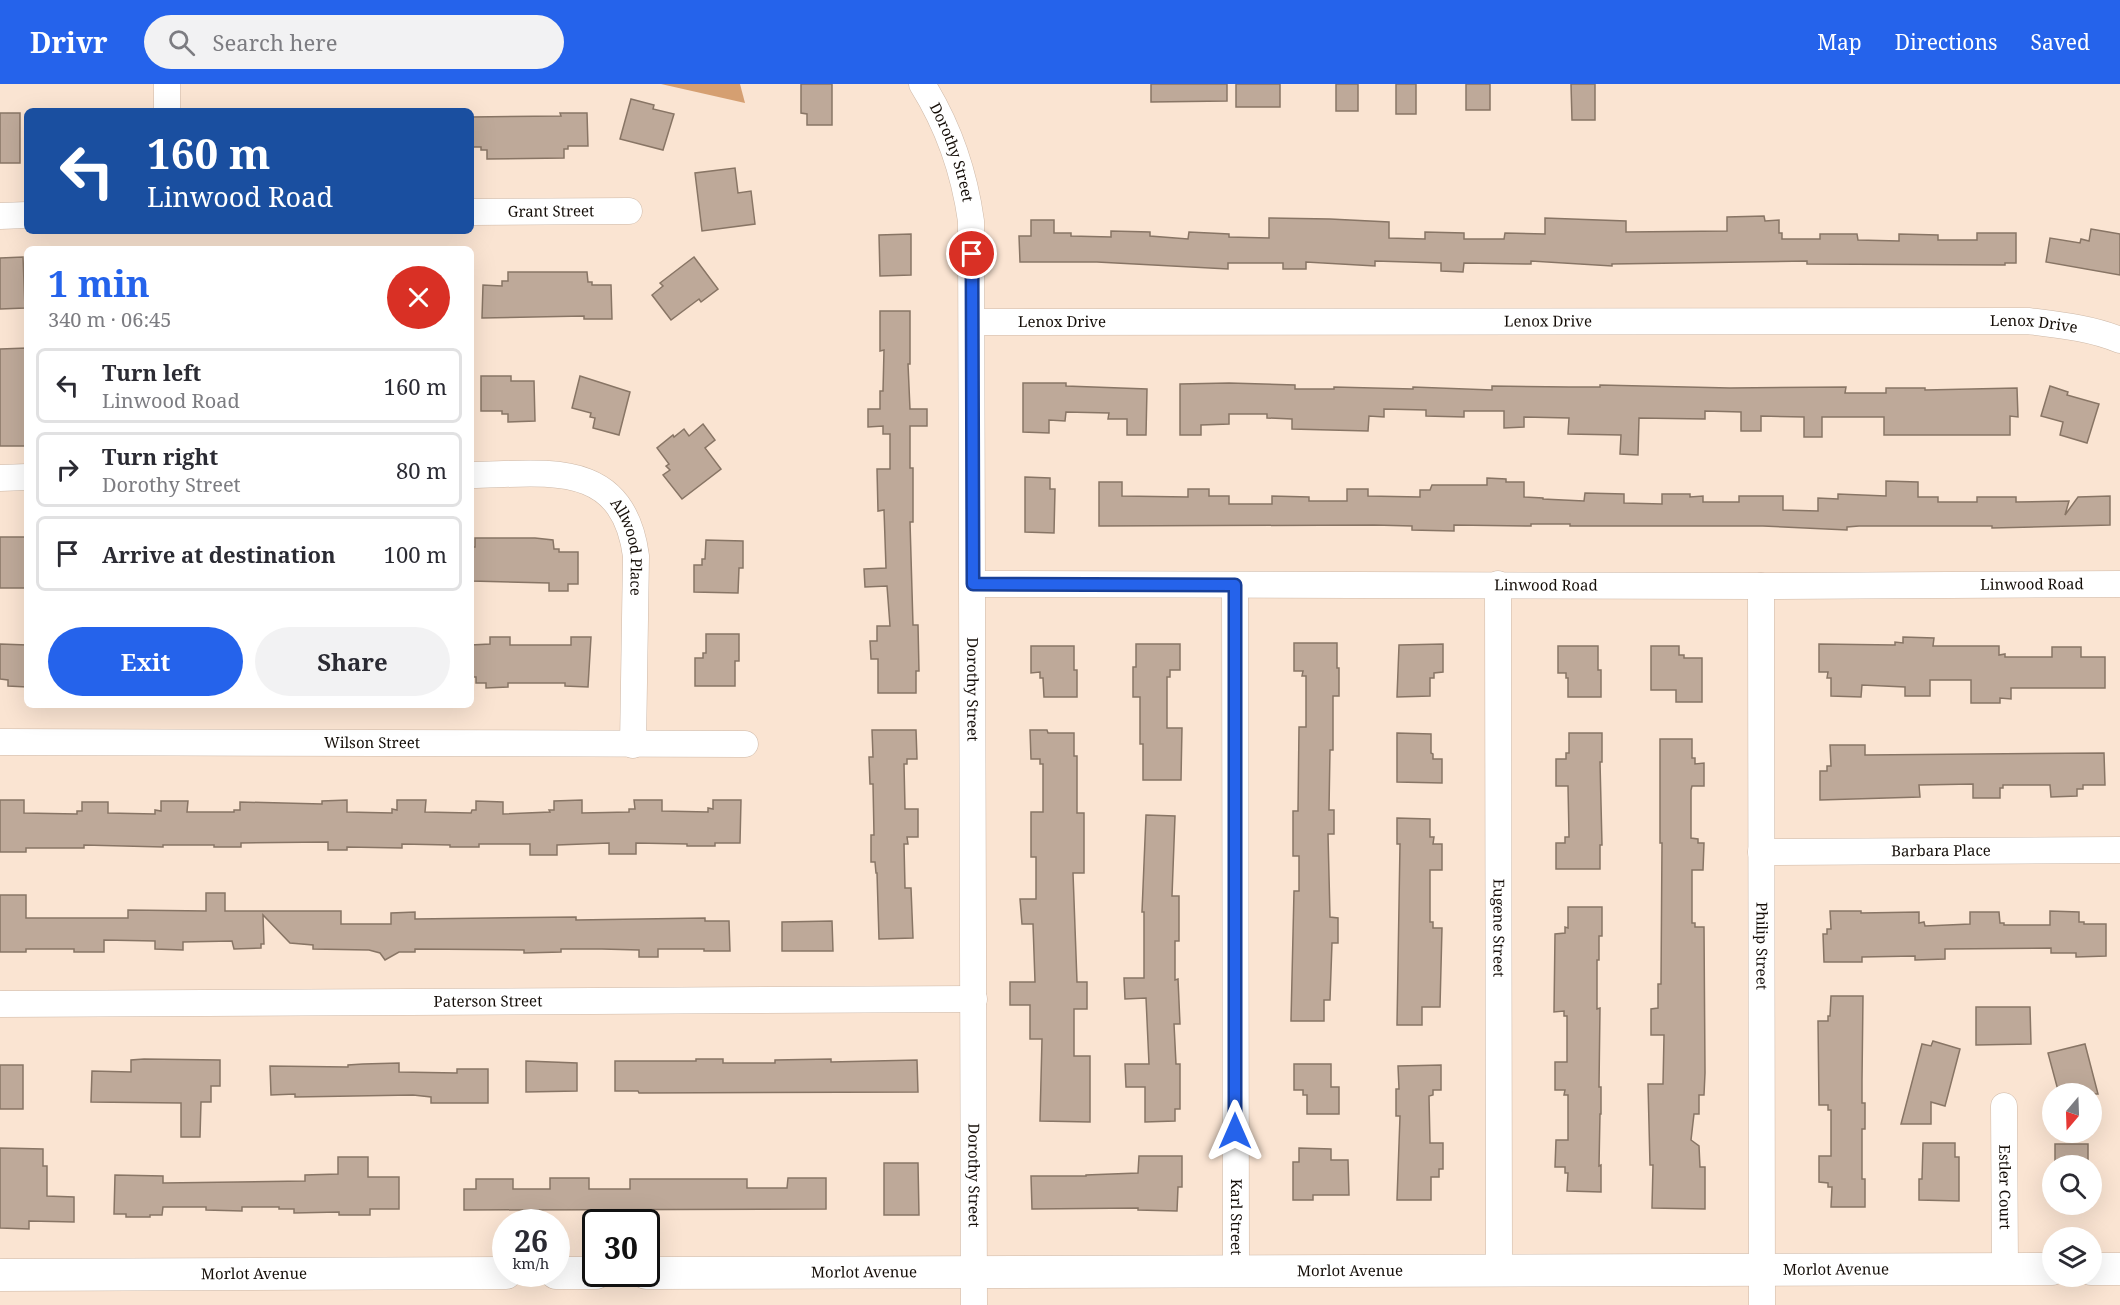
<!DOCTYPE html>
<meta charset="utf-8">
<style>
:root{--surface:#fff;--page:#f2f2f3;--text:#2b2b33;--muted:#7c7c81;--line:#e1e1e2;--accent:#2563eb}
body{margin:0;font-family:"Noto Serif",serif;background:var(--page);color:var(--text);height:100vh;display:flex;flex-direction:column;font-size:22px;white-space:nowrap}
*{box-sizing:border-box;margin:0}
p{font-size:20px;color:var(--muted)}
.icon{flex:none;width:33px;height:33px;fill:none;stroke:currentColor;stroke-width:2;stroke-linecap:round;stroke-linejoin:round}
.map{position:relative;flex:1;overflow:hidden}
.side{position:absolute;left:24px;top:162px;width:450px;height:462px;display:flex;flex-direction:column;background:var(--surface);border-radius:9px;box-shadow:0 6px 24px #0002}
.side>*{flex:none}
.top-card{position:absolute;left:24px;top:24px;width:450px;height:126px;border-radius:9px;box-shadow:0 6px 24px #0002;background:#1a4fa0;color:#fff;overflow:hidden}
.needle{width:39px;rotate:199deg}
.fabs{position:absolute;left:2042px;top:999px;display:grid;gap:12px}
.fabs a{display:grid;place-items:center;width:60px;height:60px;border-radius:50%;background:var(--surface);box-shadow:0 6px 24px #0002;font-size:30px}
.speed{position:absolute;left:492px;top:1125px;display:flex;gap:12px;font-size:30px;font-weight:700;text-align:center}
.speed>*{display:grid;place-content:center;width:78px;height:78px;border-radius:50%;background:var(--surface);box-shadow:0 6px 24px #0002;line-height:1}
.speed small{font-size:15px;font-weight:400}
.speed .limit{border:3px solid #111;border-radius:9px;background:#fff;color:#111}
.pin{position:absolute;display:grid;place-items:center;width:51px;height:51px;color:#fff;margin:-26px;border:3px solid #fff;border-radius:50%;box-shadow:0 2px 6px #0007}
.me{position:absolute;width:66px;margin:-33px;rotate:0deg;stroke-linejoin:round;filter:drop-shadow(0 0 4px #0008)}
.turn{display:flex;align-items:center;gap:21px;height:126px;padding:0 24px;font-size:27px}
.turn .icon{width:78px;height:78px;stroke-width:2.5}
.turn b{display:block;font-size:42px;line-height:51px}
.round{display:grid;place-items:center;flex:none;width:63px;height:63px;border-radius:32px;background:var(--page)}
.summary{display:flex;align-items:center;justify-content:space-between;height:102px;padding:0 24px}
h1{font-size:36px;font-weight:700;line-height:45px;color:var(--accent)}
.button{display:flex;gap:12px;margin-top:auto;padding:12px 24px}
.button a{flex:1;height:69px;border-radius:36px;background:var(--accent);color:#fff;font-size:24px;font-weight:700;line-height:69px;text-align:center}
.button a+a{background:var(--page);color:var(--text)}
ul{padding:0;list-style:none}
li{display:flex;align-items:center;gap:18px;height:75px;margin:0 12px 9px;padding:0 12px;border:3px solid var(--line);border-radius:9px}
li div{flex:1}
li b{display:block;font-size:22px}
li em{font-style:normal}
header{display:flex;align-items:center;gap:36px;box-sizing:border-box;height:84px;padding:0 30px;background:var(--accent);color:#fff}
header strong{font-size:28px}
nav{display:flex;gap:33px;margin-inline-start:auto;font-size:21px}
.search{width:420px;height:54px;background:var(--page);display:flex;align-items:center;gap:15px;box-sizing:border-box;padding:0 21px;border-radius:33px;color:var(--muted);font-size:22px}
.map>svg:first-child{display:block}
.forest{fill:#d59f71}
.building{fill:#bea999;stroke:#887565;stroke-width:1.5}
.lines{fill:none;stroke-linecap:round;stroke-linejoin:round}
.minor-casing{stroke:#cdb8a7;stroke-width:27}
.tertiary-casing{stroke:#cdb8a7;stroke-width:33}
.minor{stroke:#fff;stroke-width:26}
.tertiary{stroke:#fff;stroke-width:32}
.route-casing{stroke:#184099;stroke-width:15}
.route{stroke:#2563eb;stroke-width:10}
.labels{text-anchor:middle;stroke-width:4.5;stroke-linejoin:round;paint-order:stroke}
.street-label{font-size:15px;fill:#150e08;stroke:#fff}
</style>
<header>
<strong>Drivr</strong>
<div class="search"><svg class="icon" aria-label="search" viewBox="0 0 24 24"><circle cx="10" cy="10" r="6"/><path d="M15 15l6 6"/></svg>Search here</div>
<nav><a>Map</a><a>Directions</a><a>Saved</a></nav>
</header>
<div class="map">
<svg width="2120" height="1221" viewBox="0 0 2120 1221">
<rect width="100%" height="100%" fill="#fae4d2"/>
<path class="forest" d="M661 0H740L745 19Z"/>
<g class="building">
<path d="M801 0H832V41H807V30L801 29Z"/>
<path d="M1151 0H1227V17L1151 18Z"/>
<rect x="1236" y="0" width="44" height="23"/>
<rect x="1336" y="0" width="22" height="27"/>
<rect x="1396" y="0" width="20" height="30"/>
<rect x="1466" y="0" width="24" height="26"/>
<path d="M1571 0H1595V36H1572Z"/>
<path d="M631 15 654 21 653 25 674 30 663 66 620 55Z"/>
<rect x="0" y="29" width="20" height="50"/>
<path d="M560 29H587L588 62H568V65H564V74L487 75V66H481V63H471V33L561 32Z"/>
<path d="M735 84 738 109 751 107 755 140 702 147 695 89Z"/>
<path d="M1764 132 1765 137 1779 136V149H1782V155H1820V150H1857L1858 156 1899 157V150L1938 151V156H1977V149H2016V179H2005V181L1807 180V177L1612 180V182L1531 177V180L1464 179 1463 188 1441 187V179L1375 177V182L1306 178V185H1283V179H1228V185L1097 178H1020L1019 152H1031V136H1054V149H1071V152L1111 153V147L1150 148V152L1188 155 1189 148 1229 150V153L1269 154V134L1330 135 1389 138V154L1425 155V148L1464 149V155H1504L1505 149 1545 150V134L1626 137V148L1727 147V133Z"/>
<path d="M2091 145 2120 150V191L2046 178 2050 154 2080 159 2081 155 2089 157Z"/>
<path d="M911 150V191L880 192 879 151Z"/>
<path d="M23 173 25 224 0 225V174Z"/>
<path d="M694 173 718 205 701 218 699 215 671 236 652 211 663 202 660 199Z"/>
<path d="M508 188H587L588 198H592V201H611L612 235H584V232L482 234 483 201 502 202V197H508Z"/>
<path d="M880 227H910V280H908L910 325H927V342H910V384H913V438H910L913 541H918L919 587H916V609H878V575H871L870 557H877V542H890L887 502 865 503 864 485 886 484 884 426 878 427 877 385H890V350H883V342L868 343V325H880V307H883L884 266 880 267Z"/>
<path d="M27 264V362H0V265Z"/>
<path d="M481 292H511V297H534L535 337 508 338V330H502V327H481Z"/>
<path d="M580 292 630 308 619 351 593 344 595 334 590 333 591 329 572 324Z"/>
<path d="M1023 299H1066V302L1147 305 1146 351H1127V335H1108L1109 329 1066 328 1065 337 1049 336V349L1023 348Z"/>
<path d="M1229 299 1295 301V305H1334V303L1413 305V303L1492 306V302L1569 303H1600V301L1730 304 1846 303 1845 309H1886V304H1925V306L2017 304 2018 333 2010 332V351H1884V333H1822V353H1804V333L1761 332V347H1741V328L1705 327V335L1639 334 1638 371 1620 370 1621 351 1568 350 1569 334 1524 333V343L1504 344V327H1464V333L1426 332V326L1384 325V333L1369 332 1368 347 1292 345V335L1267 334V330H1229V340L1201 341V351H1180V300Z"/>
<path d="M2050 302 2068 308 2067 311 2099 320 2087 359 2060 351 2063 338 2041 332Z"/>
<path d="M703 340 715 356 705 364 721 385 682 415 663 391 670 386 666 382 669 380 657 364 673 351 674 353 684 345 689 352Z"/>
<path d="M1025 393 1050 394V405H1055L1054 449 1025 448Z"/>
<path d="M1487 394 1506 395V398H1524V413L1543 414V415L1584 417 1585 409 1624 410V419L1662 420V410H1690V413L1703 412V418H1739V412H1783V426L1818 427V414L1838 415V410L1886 412V397L1918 398V413H1938V418H1977V413H2016V418L2069 417 2065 431 2078 413 2110 412V441L1992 444V442H1859L1847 443V446L1763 442H1570V440H1531V442L1454 441V447L1412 446V442L1374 441 1099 442V398H1122V412L1188 413V405H1209V412H1229V420H1272V412L1309 413V417H1347V405H1368V412L1420 413V406H1430L1432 401H1487Z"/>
<path d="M0 453H25L27 504H0Z"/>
<path d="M475 454H535L553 456 554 465H559V468H578V500H568V507H549V499L471 497V463H475Z"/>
<path d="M706 456 743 457V484H739L738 509 694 508V481H702V475H705Z"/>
<path d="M706 550H739V577H735V602H695V574H703V569H706Z"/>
<path d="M490 553H510V561H571V553H591L588 603 565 602V599H508V603L486 604V599H476V593H471V561L490 560Z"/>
<path d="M1903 553 1934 554 1933 562H1999V571L2005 570V573H2052V563H2081V573H2105V604H2011V615L2000 614V619H1971V596H1930V612H1905V603L1862 601 1861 613 1831 612V594H1827L1828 588H1819V560L1895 561V558L1903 559Z"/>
<path d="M1294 559H1337V584H1339V612H1333V666H1330L1329 726H1334V750H1328L1330 833 1338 834V859H1332L1330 916H1324V937H1291L1294 807H1299V772H1293V727H1298L1299 643H1306V592H1302L1303 587H1294Z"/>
<path d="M0 560 27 561V603L8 602V596L0 595Z"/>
<path d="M1136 560H1180V586H1170V593H1167V644H1182L1181 696H1143V660H1140V613H1133V583H1136Z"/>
<path d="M1443 560V588L1434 589V594H1430V612L1397 613 1399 561Z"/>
<path d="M1031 562H1074V586H1077V613H1044L1043 594H1040V588L1031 589Z"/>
<path d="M1558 562H1598V586H1601V613H1568V594H1566V589H1558Z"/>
<path d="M1651 562H1679V571H1684V574H1702V618H1676V606H1651Z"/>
<path d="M872 646H916L917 675H907V680H904L905 725H918V753H907L908 760H904L905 804H911L913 854 879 855 877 789H876L875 778H871V751H874L873 700H870L869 673H873Z"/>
<path d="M1030 646H1047L1048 649H1074V672H1077V729H1084V789H1073L1077 898H1087V925H1074V972H1090V1038L1040 1037 1042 955H1030V921H1010V898H1035L1033 840H1022L1020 815H1036V773H1031V728H1043V680H1040V675H1031Z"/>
<path d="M1397 649 1431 650V669L1433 670V675H1442V699L1397 698Z"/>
<path d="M1569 649H1602V678H1600L1602 761H1600V785H1556V759H1565V753H1569L1568 702H1556V675H1566V669H1569Z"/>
<path d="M1660 655H1692V674H1695V680L1704 679V702H1692L1691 706V754L1698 755V759H1704L1703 786H1692V839H1695V843H1704L1705 989 1704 1011H1699V1030H1694L1691 1056 1699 1062 1700 1083H1705V1125L1652 1124 1653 1081H1650L1648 1000H1663L1664 951H1651V925L1658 924V900H1661L1662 759H1660Z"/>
<path d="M1830 661H1865V671L2104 669 2105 701H2083V705H2077V712L2051 713 2050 701H2003V704H2000V714H1973V700L1919 701 1920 713 1820 716V687H1827V682H1831Z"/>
<path d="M0 716H24V729L77 730V727H82V718H108V729L155 730V726L161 727V717H188L187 728H234V726H240V718L322 720V717L347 716V728L392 729V725L397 726V716H426L425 728 471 729 472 726H476V717L503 718V730L550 728 549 726H554V717L582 716V729L629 728V725H635L634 716H662V727L708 728V724L713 725V716H741L740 759H715V762H687V760L636 759V770H609V759L557 761V771H530V760H479V763H450V761L402 760V764L347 763V766H328V758L241 759V763H214V761H163V763L84 761V764H26V768H0Z"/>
<path d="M1146 731 1175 732 1172 812H1179V857H1175V896L1178 895 1180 940H1174L1176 980H1180V1025H1175V1037L1145 1038V1003H1126L1125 980H1149L1146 914 1125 915 1124 894H1144V828H1142Z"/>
<path d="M1397 734 1430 735V753H1434L1433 760H1442V786H1430V838H1433V844H1442L1440 923H1422V941H1397L1400 760H1397Z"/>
<path d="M206 809H225V827H341V840H391V829L415 828V835L576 833V836L705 834V837H729L730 867H704V865H658V873H639V866L602 865H561V868L524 869V866L415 865V868H399L385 876 380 869 369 866 313 865V861L290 859 263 831 264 860H261V864L234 865 232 857 183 858V866L155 865V857L104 856V868H74V865H26V868H0V811H26V834H128V826L206 827Z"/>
<path d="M1568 823H1602V852H1599V876H1597V925L1600 924 1599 1003H1601V1030H1600L1599 1082 1601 1081V1108L1567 1107 1568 1089H1565V1083H1555L1556 1056H1568V1011H1564L1565 1006H1555V978H1567V932H1564V927L1554 928 1555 850 1565 849V843L1568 844Z"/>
<path d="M1830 827H1861V829L1919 828V839L1924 838 1925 842 1970 840V828H1999L2000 839H2004V841H2050V827L2079 828V838H2084V840H2106V872L2076 873V869H2051V864L1945 865V875L1915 876V872L1862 873V878H1824L1823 850H1827V845H1831Z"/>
<path d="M832 837 833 867H782V838Z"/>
<path d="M1831 912H1863L1862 996V1019H1865V1045H1862V1095H1865V1123H1831L1832 1103H1828V1099L1819 1098V1072H1831V1026H1828V1021H1819L1818 937H1828V932H1830Z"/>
<path d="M1976 923H2030L2031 960 1976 961Z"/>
<path d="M1933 957 1960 965 1945 1022 1931 1018V1040H1901L1922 960 1931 962Z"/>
<path d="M2085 960 2098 1010H2059L2048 969Z"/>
<path d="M144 975 220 976V1002H211V1018H201L200 1053H181V1019L91 1018 92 987 131 988V976Z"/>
<path d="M696 975H723V979H775V976L831 975V978L917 976 918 1008 639 1009 638 1007H615V977H696Z"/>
<path d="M526 977 577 979V1007L526 1008Z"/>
<path d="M399 979V988L457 989V985H488V1019H431V1013L413 1011 295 1013V1010L271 1011 270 982 348 983V981L363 980Z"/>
<path d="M1294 980H1331V1003H1339V1030H1307V1011H1303V1006H1294Z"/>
<rect x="0" y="981" width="23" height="44"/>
<path d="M1441 981V1006H1433V1011L1429 1012 1430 1059H1443V1085H1439V1093H1431V1116H1397L1400 1032H1396V1005H1399L1398 982Z"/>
<path d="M1923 1059H1955V1073H1959V1117L1919 1116V1095H1922Z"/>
<rect x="2055" y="1060" width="33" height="22"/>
<path d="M0 1064 43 1065V1082H47V1112L74 1113V1138L29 1137V1145L0 1144Z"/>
<path d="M1299 1064 1331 1065V1076H1348L1349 1111H1313V1116H1293V1078H1299Z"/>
<path d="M1139 1072H1182V1103H1178L1177 1127 1138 1126V1124L1032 1125 1031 1092H1086V1091L1138 1089Z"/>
<path d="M338 1073H368V1093H399V1125H370V1131H339V1128L294 1129V1125H279V1123H242V1127L206 1126V1123H163L162 1131H150V1133H126V1130H114L115 1091 163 1092V1099L305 1097V1091L338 1090Z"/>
<path d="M884 1079H918L919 1131H884Z"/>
<path d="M550 1094H589V1105H630V1095H747V1104H787L788 1094H826V1125L464 1126V1105H476V1095H513V1105H550Z"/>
</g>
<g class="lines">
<defs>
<g id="minor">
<path d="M167 0V27"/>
<path id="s1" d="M922 0C949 43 964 87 971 137L974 1221"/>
<path id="s2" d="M471 128 629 127"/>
<path d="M0 132 27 131"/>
<path id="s3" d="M972 238 2028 237C2060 241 2091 244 2120 256"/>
<path id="s4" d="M471 391C546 390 623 374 636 472L633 661"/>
<path d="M0 394 27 393"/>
<path id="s5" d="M973 500 1761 502 2120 500"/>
<path id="s6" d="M1498 500 1499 1187"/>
<path id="s7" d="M1235 501 1236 1188"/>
<path id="s8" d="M1761 502 1762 1221"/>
<path id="s9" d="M0 658 745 660"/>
<path id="s10" d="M1761 768 2120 766"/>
<path id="s11" d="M0 920 974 915"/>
<path id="s12" d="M2004 1022 2005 1185"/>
</g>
<g id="tertiary">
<path d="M2091 1185H2120"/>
<path d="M556 1189H596"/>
<path id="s13" d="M646 1189 2052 1185"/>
<path id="s14" d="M0 1191 506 1189"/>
</g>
</defs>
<use href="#minor" class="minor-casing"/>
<use href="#tertiary" class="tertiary-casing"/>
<use href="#minor" class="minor"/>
<use href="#tertiary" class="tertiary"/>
</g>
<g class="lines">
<defs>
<path id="route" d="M972 170 973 500 1235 501V1047"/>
</defs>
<use href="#route" class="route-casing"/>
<use href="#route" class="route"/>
</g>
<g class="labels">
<g class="street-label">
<text dy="5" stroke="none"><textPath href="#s1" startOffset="75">Dorothy Street</textPath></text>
<text dy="5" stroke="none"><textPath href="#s2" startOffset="80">Grant Street</textPath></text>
<text dy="5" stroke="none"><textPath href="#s3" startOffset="90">Lenox Drive</textPath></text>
<text dy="5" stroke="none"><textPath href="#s3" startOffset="576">Lenox Drive</textPath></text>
<text dy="5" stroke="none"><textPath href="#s3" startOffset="1062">Lenox Drive</textPath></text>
<text dy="5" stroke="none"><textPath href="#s4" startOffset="200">Allwood Place</textPath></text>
<text dy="5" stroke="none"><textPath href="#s5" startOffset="573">Linwood Road</textPath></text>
<text dy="5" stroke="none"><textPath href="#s5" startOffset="1059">Linwood Road</textPath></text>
<text dy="5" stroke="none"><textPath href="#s1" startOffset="615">Dorothy Street</textPath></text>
<text dy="5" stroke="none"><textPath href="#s9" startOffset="372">Wilson Street</textPath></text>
<text dy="5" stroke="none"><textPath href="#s10" startOffset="180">Barbara Place</textPath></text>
<text dy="5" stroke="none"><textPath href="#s6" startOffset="344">Eugene Street</textPath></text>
<text dy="5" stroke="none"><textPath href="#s8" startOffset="360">Philip Street</textPath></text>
<text dy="5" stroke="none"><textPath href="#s11" startOffset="488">Paterson Street</textPath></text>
<text dy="5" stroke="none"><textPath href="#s1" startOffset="1101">Dorothy Street</textPath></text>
<text dy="5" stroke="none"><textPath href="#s12" startOffset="81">Estler Court</textPath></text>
<text dy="5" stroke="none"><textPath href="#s7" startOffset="632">Karl Street</textPath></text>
<text dy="5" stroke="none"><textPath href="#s13" startOffset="1190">Morlot Avenue</textPath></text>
<text dy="5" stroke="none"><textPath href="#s13" startOffset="704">Morlot Avenue</textPath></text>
<text dy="5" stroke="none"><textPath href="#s13" startOffset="218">Morlot Avenue</textPath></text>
<text dy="5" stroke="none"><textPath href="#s14" startOffset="254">Morlot Avenue</textPath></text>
</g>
</g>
</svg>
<div class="fabs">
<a><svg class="needle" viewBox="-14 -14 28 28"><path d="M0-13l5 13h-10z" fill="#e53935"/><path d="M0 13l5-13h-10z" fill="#7c7c81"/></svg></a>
<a><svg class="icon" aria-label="search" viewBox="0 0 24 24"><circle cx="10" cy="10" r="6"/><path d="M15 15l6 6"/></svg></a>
<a><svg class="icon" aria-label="layers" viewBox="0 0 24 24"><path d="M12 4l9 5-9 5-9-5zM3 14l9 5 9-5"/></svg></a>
</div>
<div class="speed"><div>26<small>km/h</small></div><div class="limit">30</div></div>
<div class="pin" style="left:972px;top:170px;background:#d93025"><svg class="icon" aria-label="arrive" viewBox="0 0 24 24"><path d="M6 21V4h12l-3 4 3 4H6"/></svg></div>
<svg class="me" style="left:1235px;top:1047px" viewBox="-20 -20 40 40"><path d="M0-17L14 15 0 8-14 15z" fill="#2563eb" stroke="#fff" stroke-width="4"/></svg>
<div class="top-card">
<div class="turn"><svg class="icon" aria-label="left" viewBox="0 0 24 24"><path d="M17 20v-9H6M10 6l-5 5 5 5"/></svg><div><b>160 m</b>Linwood Road</div></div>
</div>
<section class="side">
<div class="summary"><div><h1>1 min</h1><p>340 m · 06:45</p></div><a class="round" style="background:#d93025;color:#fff"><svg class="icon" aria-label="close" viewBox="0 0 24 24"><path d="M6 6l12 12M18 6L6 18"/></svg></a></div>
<ul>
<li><svg class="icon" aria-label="left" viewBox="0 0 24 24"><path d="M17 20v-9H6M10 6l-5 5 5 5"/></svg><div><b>Turn left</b><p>Linwood Road</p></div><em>160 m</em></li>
<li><svg class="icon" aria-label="right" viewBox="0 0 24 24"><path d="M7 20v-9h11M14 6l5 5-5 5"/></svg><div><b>Turn right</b><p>Dorothy Street</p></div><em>80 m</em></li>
<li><svg class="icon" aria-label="arrive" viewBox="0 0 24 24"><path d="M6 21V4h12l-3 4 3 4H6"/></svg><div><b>Arrive at destination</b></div><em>100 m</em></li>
</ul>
<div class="button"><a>Exit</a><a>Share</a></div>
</section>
</div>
